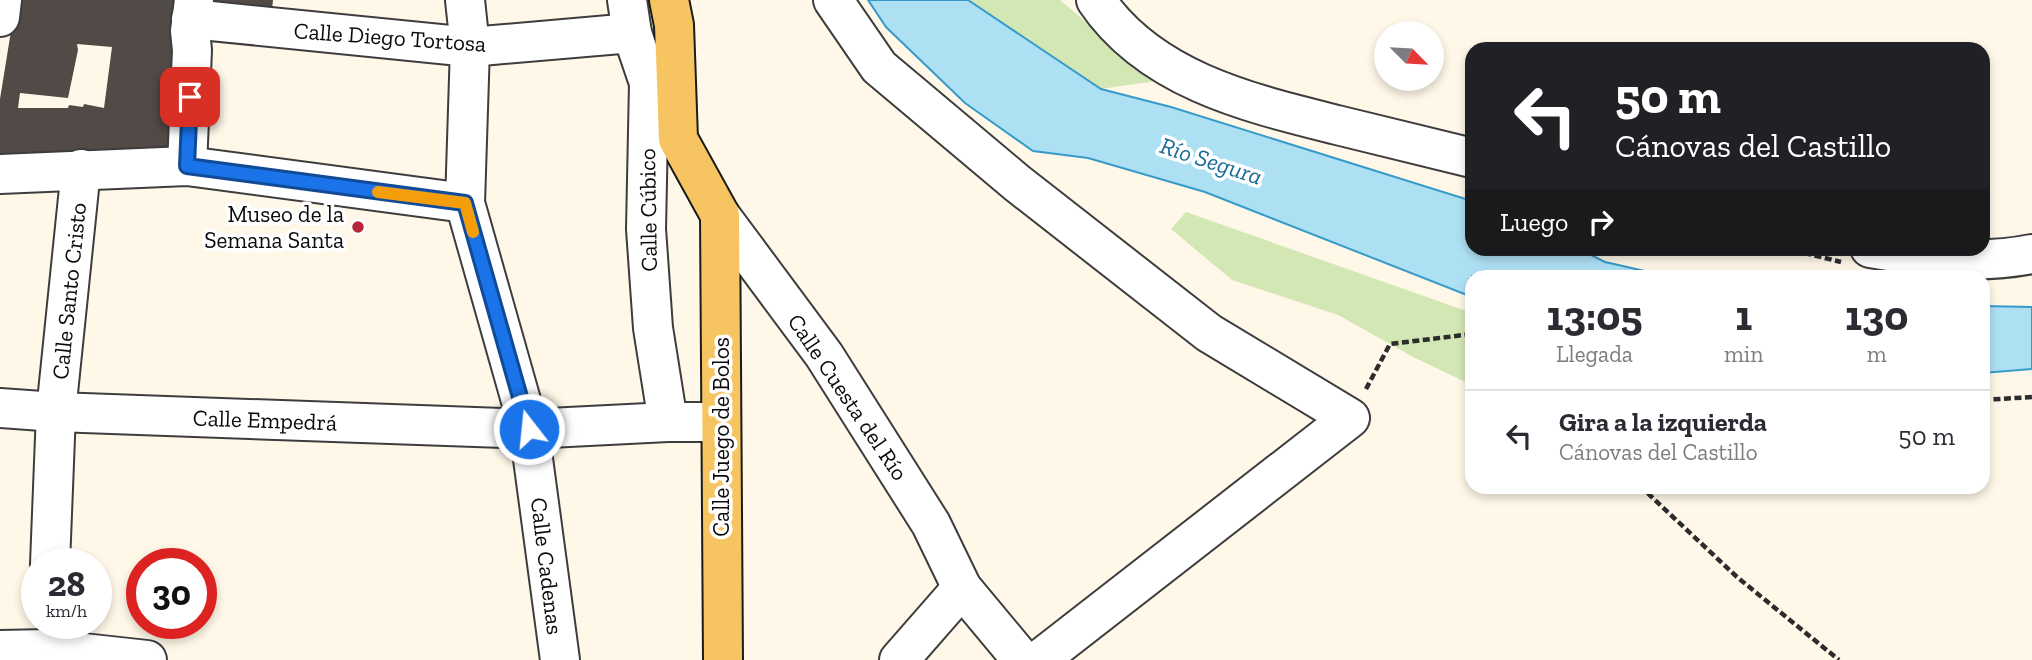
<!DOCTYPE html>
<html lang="es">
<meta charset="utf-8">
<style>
:root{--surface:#fff;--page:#f7f7f7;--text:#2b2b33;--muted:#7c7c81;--line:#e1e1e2}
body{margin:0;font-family:"Zilla Slab",serif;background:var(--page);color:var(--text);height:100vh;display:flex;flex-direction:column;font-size:26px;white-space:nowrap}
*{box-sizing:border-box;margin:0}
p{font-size:23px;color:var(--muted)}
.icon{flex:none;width:38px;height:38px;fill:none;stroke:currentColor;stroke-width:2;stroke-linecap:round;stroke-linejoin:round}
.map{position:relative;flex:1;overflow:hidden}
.side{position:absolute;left:1465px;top:270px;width:525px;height:224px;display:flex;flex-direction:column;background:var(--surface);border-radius:21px;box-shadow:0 4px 10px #0003}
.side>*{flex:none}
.hud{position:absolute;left:1465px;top:42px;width:525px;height:214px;border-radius:21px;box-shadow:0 4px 10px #0003;background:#202124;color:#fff;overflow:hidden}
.needle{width:46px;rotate:114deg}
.tools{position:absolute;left:1374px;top:21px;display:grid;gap:14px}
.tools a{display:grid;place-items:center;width:70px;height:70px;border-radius:50%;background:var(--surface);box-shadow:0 4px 10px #0003;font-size:35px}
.speed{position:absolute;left:21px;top:548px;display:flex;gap:14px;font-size:35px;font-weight:700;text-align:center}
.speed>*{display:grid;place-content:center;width:91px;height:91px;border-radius:50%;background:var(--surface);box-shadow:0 4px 10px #0003;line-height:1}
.speed small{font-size:18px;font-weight:400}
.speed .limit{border:10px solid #d22;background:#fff;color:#111}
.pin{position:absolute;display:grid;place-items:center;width:60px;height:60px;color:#fff;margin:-30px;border-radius:14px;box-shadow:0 4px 10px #0006}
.me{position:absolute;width:77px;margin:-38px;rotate:344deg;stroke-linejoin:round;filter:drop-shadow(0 0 5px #0008)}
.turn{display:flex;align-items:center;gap:24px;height:147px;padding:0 35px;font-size:32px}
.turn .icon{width:91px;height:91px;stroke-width:2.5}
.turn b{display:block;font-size:49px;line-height:60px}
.then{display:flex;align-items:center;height:66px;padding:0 35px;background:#0003;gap:14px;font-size:26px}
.eta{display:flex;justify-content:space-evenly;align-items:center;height:119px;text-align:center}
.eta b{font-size:42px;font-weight:800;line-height:49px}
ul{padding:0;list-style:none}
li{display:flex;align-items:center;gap:21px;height:91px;padding:0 35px;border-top:2px solid var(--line)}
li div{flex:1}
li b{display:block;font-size:26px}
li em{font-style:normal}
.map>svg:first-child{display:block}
.green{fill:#d2e7b3}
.water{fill:#aee0f4;stroke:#379bc9;stroke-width:2}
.building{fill:#524a47;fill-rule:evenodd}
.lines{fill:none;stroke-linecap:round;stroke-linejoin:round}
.minor-casing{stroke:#3d3d3d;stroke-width:42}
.major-casing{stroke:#1b1b1b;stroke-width:42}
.path{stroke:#2c2c2c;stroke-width:4.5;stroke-dasharray:7 3.5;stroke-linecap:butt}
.minor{stroke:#fff;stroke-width:38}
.major{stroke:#f6c561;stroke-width:38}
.route-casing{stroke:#114b97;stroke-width:18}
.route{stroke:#1a73e8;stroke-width:12}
.slow{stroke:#f59e0b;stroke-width:12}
.poi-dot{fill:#b62739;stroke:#fff;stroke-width:2.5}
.labels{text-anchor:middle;stroke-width:7;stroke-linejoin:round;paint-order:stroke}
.street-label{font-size:23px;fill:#0a0a0a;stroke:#fff}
.poi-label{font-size:23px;fill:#0a0a0a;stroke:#fff;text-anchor:end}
.water-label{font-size:24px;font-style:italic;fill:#186a97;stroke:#fff}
</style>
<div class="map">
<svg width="2032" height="660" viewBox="0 0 2032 660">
<rect width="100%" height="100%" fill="#fff8e8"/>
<g class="green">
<path d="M968 0H1060L1156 81 1101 89Z"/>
<path d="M1186 212 1472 313V385L1415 358 1338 315 1232 280 1171 229Z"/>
</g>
<g class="water">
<path d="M868 0H968L1101 89 1171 107 1472 201V248L1579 249 1605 262 1667 276H1472V297L1205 192 1088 158 1033 151 965 103 886 27Z"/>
<path d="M1983 306 2032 307V369L1983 373Z"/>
</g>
<g class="building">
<path d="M16 0H183L177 151 0 161V99ZM77 44 112 47 104 108 84 104 83 107 69 105 68 108H18L20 93 68 98 78 50Z"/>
<path d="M215 0H273L271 19 216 13Z"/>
</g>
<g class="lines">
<defs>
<g id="minor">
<path d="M465 0 470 47 465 203 529 429 560 660"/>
<path d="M627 0 632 33 649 83 646 229 653 328 668 422"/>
<path d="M833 0 879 67 1017 183 1209 333 1350 418 1039 660"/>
<path d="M1096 0C1150 80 1249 103 1337 125 1382 136 1427 147 1472 158"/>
<path d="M0 17 2 0"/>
<path d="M191 19 470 47 632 33"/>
<path d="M187 166 192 50 190 31 194 0"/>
<path d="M0 174 187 166 465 203"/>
<path d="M720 215 824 355 931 524 962 588 1022 660"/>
<path d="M1870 248C1924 257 1977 265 2032 254"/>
<path d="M0 408 56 412 529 429 668 422H721"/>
<path d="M50 564 56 412 81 169"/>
<path d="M0 650 47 649 147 660"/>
<path d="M899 660 962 588"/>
</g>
<path id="major" d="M669 0 674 25 678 139 720 215 723 660"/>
</defs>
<use href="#minor" class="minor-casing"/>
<use href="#major" class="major-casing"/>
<g class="path">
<path d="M1784 248 1841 262"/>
<path d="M1366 389 1390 344 1472 334"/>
<path d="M1983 400 2032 397"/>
<path d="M1640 486 1737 577 1839 660"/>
</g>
<use href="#minor" class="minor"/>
<use href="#major" class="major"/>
</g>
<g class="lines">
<defs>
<path id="route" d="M190 97 187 166 465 203 529 429"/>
</defs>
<use href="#route" class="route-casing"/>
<use href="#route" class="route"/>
<path class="slow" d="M378 192 465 203 473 232"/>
</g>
<circle class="poi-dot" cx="358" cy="227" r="7"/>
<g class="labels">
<g class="street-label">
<text transform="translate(390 37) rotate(4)" y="8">Calle Diego Tortosa</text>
<text transform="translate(648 210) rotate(-91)" y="8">Calle Cúbico</text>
<text transform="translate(69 291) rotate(-84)" y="8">Calle Santo Cristo</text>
<text transform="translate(848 397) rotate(56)" y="8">Calle Cuesta del Río</text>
<text transform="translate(265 420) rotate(2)" y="8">Calle Empedrá</text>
<text transform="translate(721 437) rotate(-90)" y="8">Calle Juego de Bolos</text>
<text transform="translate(547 566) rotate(83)" y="8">Calle Cadenas</text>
</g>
<g class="poi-label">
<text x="344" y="222">Museo de la<tspan x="344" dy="26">Semana Santa</tspan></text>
</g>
<g class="water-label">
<text transform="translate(1211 161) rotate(18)" y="8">Río Segura</text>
</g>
</g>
</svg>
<div class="tools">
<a><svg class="needle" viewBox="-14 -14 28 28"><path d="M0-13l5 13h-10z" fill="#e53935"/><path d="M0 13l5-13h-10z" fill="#7c7c81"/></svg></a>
</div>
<div class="speed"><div>28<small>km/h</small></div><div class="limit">30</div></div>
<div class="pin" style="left:190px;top:97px;background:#d93025"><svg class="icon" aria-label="arrive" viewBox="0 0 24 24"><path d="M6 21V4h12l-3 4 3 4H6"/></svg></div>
<svg class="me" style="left:529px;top:429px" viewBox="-20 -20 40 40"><circle r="17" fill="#1a73e8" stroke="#fff" stroke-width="3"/><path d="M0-11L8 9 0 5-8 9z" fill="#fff"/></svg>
<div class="hud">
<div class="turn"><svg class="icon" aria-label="left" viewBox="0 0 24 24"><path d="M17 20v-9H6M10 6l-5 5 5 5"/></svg><div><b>50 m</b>Cánovas del Castillo</div></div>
<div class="then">Luego<svg class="icon" aria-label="right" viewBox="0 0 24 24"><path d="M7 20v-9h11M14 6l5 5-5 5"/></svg></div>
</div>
<section class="side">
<div class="eta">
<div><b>13:05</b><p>Llegada</p></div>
<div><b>1</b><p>min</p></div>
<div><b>130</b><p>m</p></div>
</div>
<ul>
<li><svg class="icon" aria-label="left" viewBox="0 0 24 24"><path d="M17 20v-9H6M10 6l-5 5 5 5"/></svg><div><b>Gira a la izquierda</b><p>Cánovas del Castillo</p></div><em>50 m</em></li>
</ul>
</section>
</div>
